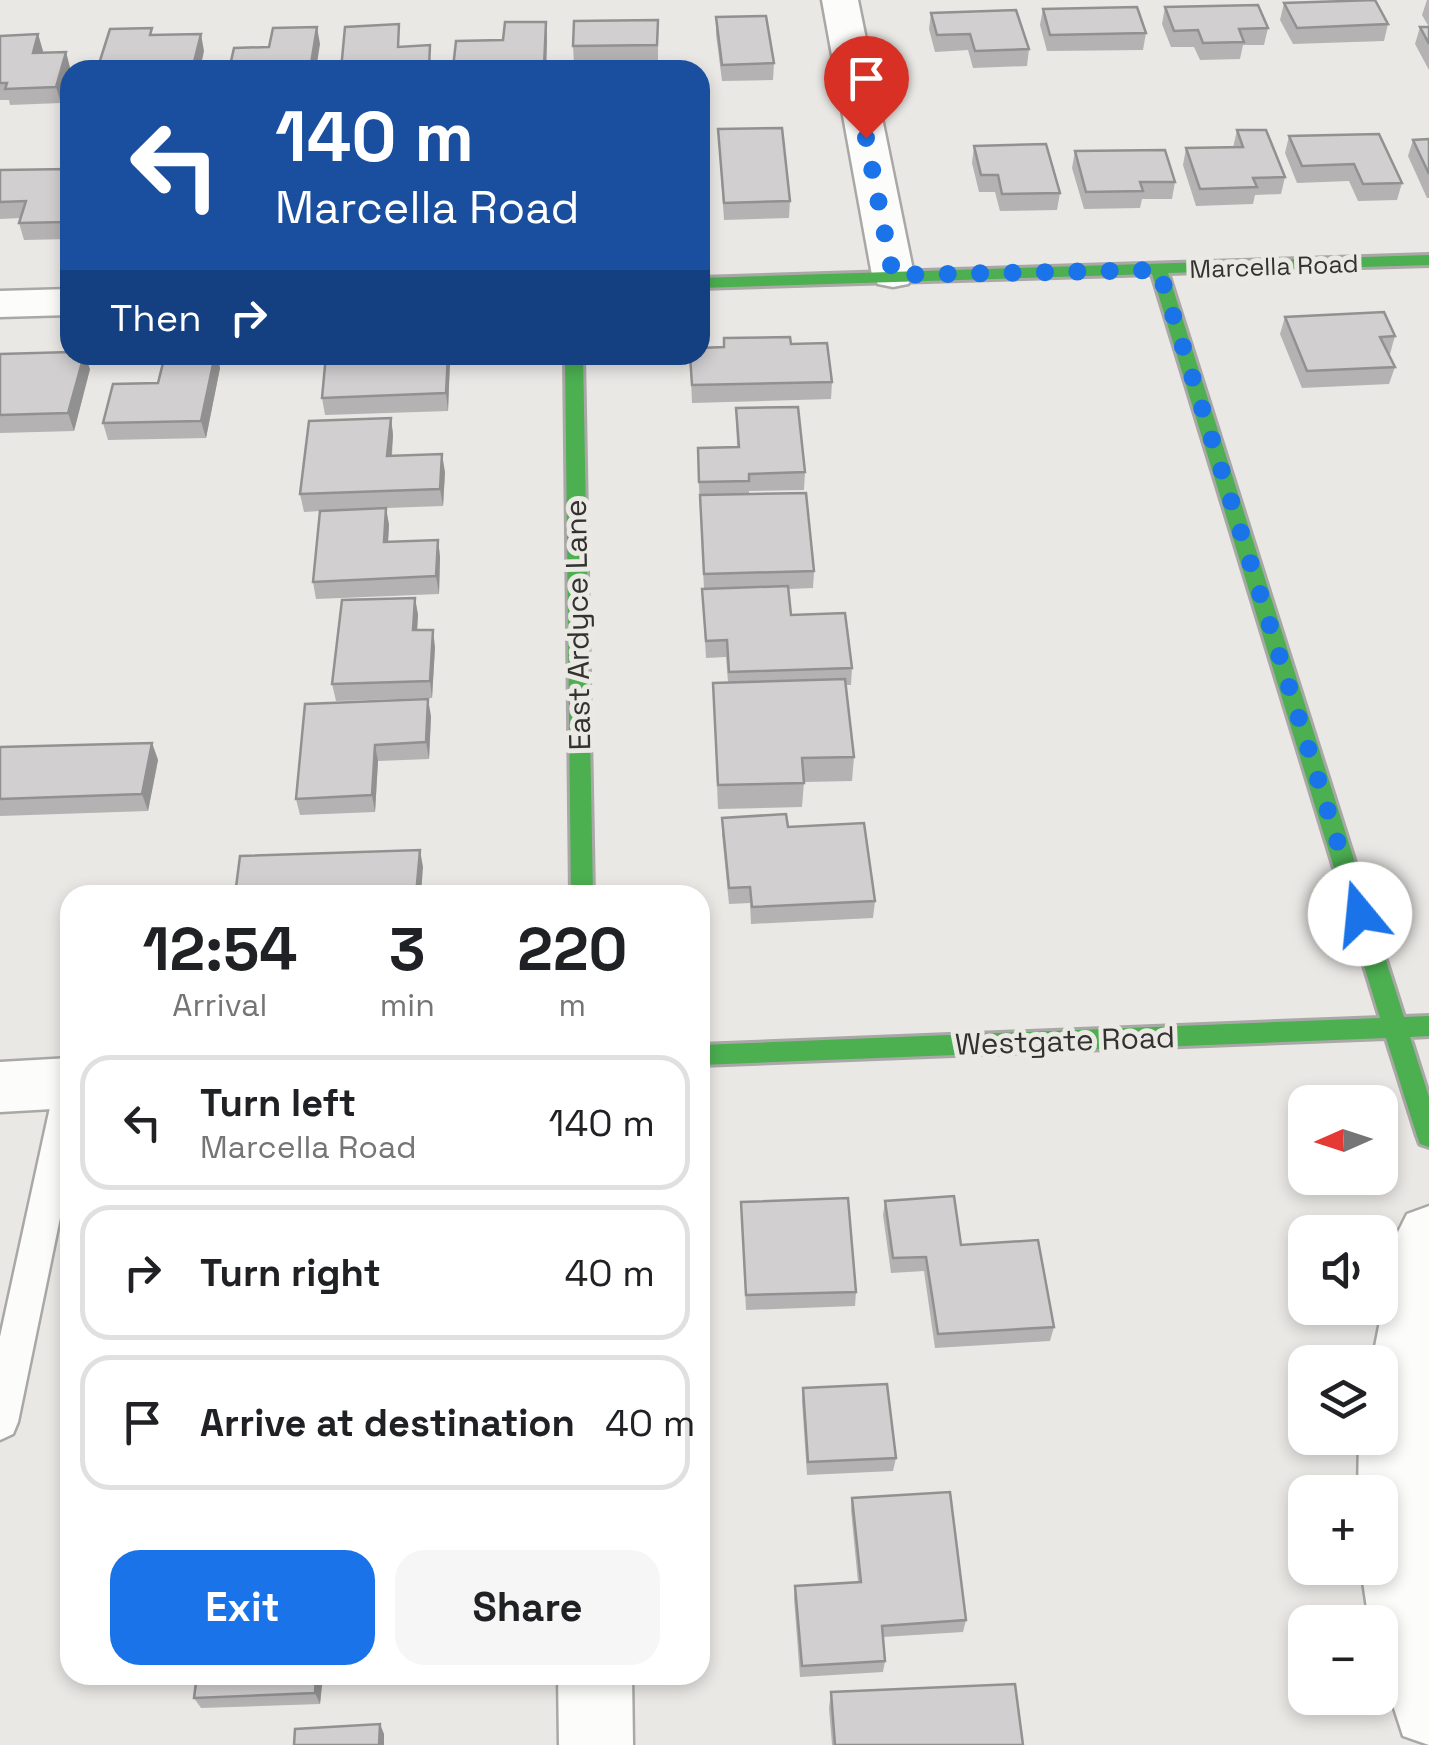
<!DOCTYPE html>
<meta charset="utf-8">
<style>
:root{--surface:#fff;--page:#f6f6f6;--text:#202124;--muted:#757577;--line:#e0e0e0;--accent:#1a73e8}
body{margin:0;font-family:"Space Grotesk",sans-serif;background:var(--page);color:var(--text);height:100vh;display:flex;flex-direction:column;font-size:38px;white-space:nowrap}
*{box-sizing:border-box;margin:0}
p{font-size:32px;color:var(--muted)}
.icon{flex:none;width:55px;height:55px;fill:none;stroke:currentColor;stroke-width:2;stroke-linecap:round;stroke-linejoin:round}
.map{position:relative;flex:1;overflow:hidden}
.panel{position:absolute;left:60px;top:885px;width:650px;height:800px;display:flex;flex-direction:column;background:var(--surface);border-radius:30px;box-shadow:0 5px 15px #0003}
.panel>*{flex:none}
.banner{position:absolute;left:60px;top:60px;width:650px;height:305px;border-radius:30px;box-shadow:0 5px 15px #0003;background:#1a4fa0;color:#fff;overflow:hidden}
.needle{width:65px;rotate:267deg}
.fabs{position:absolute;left:1288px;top:1085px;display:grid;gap:20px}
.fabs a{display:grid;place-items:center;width:110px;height:110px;border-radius:20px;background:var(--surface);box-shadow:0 5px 15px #0003;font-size:50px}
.pin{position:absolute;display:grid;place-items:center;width:85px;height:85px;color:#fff;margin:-102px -42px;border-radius:50% 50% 50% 0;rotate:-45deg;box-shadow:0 0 10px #0007}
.pin .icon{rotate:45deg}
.me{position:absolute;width:110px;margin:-55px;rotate:343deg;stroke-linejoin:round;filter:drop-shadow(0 0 8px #0008)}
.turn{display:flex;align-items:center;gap:35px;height:210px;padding:0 50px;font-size:45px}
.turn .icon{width:130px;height:130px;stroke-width:2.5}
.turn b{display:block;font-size:70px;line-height:85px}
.then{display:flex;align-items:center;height:95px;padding:0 50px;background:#0003;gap:20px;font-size:38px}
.eta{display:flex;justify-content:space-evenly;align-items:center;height:170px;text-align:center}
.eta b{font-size:60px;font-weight:700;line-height:70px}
.cta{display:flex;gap:20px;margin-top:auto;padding:20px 50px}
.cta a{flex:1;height:115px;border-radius:30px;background:var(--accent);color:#fff;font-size:40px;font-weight:700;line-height:115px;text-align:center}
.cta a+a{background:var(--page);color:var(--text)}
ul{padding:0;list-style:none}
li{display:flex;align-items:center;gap:30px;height:135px;margin:0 20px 15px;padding:0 30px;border:5px solid var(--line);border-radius:30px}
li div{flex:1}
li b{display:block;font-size:38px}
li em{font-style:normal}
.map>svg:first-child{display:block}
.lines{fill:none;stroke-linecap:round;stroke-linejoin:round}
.lane-casing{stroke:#a9a8a6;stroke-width:5}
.street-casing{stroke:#a9a8a6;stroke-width:5}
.fast-casing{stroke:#a9a8a6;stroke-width:6}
.lane{fill:#fcfcfb;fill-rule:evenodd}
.street{fill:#fcfcfb;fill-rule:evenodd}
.fast{fill:#4caf50;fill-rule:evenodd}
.wall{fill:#b4b2b2}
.shaded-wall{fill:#929191}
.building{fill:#d1cfcf;stroke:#929191;stroke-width:2.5}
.route{stroke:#1a73e8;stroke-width:18;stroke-dasharray:0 32.4}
.labels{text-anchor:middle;stroke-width:10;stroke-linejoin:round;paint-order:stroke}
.far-street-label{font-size:25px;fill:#333231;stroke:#ebe9e4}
.street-label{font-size:30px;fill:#333231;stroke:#ebe9e4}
</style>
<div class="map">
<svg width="1429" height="1745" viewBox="0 0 1429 1745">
<rect width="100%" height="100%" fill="#eae8e5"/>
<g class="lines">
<defs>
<path id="lane" d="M70 1075V1169L18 1422 13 1434 0 1440V1337L54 1089 58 1079Z"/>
<g id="street">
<path d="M822 0H858L914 275 908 284 893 287 878 284 872 275Z"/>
<path d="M70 289V315L0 317V291Z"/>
<path d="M70 1058V1108L0 1112V1062Z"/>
<path d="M1429 1206V1745L1403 1736 1380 1665V1622H1369L1361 1568H1380V1492H1358L1359 1438H1380V1362H1372L1397 1234 1407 1214Z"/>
<path d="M558 1675H632L633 1745H559Z"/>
</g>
<g id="fast">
<path d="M1429 255V265L1168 273 1404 1017 1429 1016V1036L1410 1037 1429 1097V1147L1420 1144 1417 1136 1386 1038 700 1065V1045L1380 1018 1152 274 700 288V278Z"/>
<path d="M565 355H583L593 895H571Z"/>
</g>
</defs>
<use href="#lane" class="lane-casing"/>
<use href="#street" class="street-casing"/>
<use href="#fast" class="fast-casing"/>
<use href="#lane" class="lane"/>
<use href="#street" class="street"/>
<use href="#fast" class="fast"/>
</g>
<g class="wall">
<path d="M1427 0H1429V70L1415 44 1420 27H1429L1422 15Z"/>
<path d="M1284 3 1388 24 1384 41 1293 44 1280 20Z"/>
<path d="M1165 7 1268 28 1264 45H1243L1240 59 1200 60 1194 47H1171L1162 24Z"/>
<path d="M1043 9 1146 33 1143 50 1047 51 1040 25Z"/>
<path d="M931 13 1029 49 1027 66 973 68 968 50 935 52 929 29Z"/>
<path d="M716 17 774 63 773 80 722 81 716 34Z"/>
<path d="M658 20V62L574 63 573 46Z"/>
<path d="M546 22 547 38 546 70H453L456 41 503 40Z"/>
<path d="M38 34 43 52H66L70 68 61 103 10 105 9 100H0V36Z"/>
<path d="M718 129 790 201 789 218 724 220Z"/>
<path d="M1237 130 1285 177 1281 194 1255 195 1253 204 1196 206 1183 165 1186 148H1233Z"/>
<path d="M1289 136 1402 183 1397 200 1358 201 1349 181 1297 183 1285 153Z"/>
<path d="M1429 139V198H1427L1408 156 1413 140Z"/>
<path d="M974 146 1060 193 1057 210 1000 211 995 192H979L972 163Z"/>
<path d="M1075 151 1175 182 1172 199H1142L1140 208 1084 209 1072 168Z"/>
<path d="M70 169 69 239 24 240 19 223 21 218 0 219V170Z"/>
<path d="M1285 317 1395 336 1390 354H1388L1395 367 1389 384 1302 388 1280 334Z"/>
<path d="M791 344 832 382 831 399 692 403 690 355Z"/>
<path d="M0 354 90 369 74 431 0 433Z"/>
<path d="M165 355H217L220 368 206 438 108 440 103 423 158 383Z"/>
<path d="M326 355H450L448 411 325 415 322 398Z"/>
<path d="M736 408 805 472 804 490 749 491V494L814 571 813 588 788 589 791 615 852 668 851 685H846L854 757 852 781 804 782 802 807 718 809 713 683 728 682 726 657 706 658 703 606 702 589H704L698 466 737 447Z"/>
<path d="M391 418 393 435 392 456 445 472 443 506 386 508 389 525 388 542 438 540 440 557 439 594 316 599 313 582 320 511 304 512 300 494Z"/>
<path d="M415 598 418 615 417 630 435 647 432 698 336 701 332 684Z"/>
<path d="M305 704 431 716 429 759 378 761 375 812 300 815 296 799Z"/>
<path d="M152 743 158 760 148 811 0 816V747Z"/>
<path d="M722 818 788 827 875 901 873 918 751 924 750 903 729 904 722 834Z"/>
<path d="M885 1201 961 1245 1054 1327 1050 1341 935 1348 924 1271 891 1273 883 1215Z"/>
<path d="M741 1202 856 1292 855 1306 746 1310Z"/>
<path d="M803 1388 896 1458 893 1471 807 1475 802 1401Z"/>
<path d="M852 1498 966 1620 963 1632 883 1637 885 1661 883 1672 800 1677 794 1598 795 1586 858 1582 851 1510Z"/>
<path d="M197 1675H323L320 1704 201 1708 194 1698Z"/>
<path d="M831 1692 1023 1745H832L829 1708Z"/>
</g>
<g class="shaded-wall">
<path d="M546 22 547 38 546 70H544Z"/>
<path d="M317 27 320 44 316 70H310Z"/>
<path d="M38 34 43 51 38 69 33 53Z"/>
<path d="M201 34 204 51 200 70H192Z"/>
<path d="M66 52 70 68 61 103 56 87Z"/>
<path d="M70 203V237L69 239 64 222Z"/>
<path d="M84 355H85L90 369 74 431 68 413Z"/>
<path d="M215 355H217L220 368 206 438 201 421Z"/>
<path d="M448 355H450V362L448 411 446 393Z"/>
<path d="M391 418 393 435 390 474 387 456Z"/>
<path d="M442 454 445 472 443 506 440 489Z"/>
<path d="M386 508 389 525 387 559 384 542Z"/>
<path d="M438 540 440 557 439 594 436 576Z"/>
<path d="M415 598 418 615 416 647 413 630Z"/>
<path d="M433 630 435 647 432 698 430 681Z"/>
<path d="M428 699 431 716 429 759 426 742Z"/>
<path d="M152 743 158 760 148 811 142 794Z"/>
<path d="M375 745 378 761 375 812 372 795Z"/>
<path d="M420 850 423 867 421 895H416Z"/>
<path d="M316 1675H323L320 1704 315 1693Z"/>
<path d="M380 1724 384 1734V1745H379Z"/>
</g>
<g class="building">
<path d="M1375 0 1388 24 1297 28 1284 3Z"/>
<path d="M1258 5 1268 28 1239 29 1244 42 1203 43 1198 30 1174 31 1165 7Z"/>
<path d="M1137 7 1146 33 1050 35 1043 9Z"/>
<path d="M1016 10 1029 49 975 51 970 34 937 35 931 13Z"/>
<path d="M766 16 774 63 722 65 716 17Z"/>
<path d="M658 20 657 45 573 46 574 21Z"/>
<path d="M505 22H546L544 67 453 68 456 41 503 40Z"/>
<path d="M399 24 398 47 430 45 429 68 341 70 345 27Z"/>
<path d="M317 27 310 70H229L234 48 269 47 273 28Z"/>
<path d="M1420 27H1429V44Z"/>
<path d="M152 28 150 35 201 34 192 70H97L110 29Z"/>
<path d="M38 34 33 53 66 52 56 87 5 89 7 83H0V36Z"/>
<path d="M782 128 790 201 724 203 718 129Z"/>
<path d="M1237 130H1266L1285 177 1253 178 1257 187 1200 189 1186 148 1243 147Z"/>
<path d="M1379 134 1402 183 1363 184 1354 164 1302 166 1289 136Z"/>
<path d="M1429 139V174L1413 140Z"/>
<path d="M1046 144 1060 193 1002 194 998 175H981L974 146Z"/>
<path d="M1165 150 1175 182H1140L1143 191 1086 192 1075 151Z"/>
<path d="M70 169V203L64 222 19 223 26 201 0 202V170Z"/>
<path d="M1384 312 1395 336 1380 337 1395 367 1307 371 1285 317Z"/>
<path d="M790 337 791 344 827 343 832 382 692 385 690 355H700V348L724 347V338Z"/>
<path d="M70 352V355H84L68 413 0 415V354Z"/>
<path d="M165 355H215L201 421 103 423 113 384 158 383Z"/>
<path d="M326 355H448L446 393 322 398Z"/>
<path d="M798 407 805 472 749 474V481L699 482 698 448 739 447 736 408Z"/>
<path d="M391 418 387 456 442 454 440 489 300 494 309 421Z"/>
<path d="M806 493 814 571 704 574 700 495Z"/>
<path d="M386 508 384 542 438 540 436 576 313 582 320 511Z"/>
<path d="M788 586 791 615 845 613 852 668 729 672 727 640 706 641 702 589Z"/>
<path d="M415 598 413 630H433L430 681 332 684 342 600Z"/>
<path d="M845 679 854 757 802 758 804 783 718 785 713 683Z"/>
<path d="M428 699 426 742 375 745 372 795 296 799 305 704Z"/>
<path d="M152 743 142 794 0 799V747Z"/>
<path d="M786 814 788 827 864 823 875 901 752 907 750 887 729 888 722 818Z"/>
<path d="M420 850 416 895H235L240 856Z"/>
<path d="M954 1196 961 1245 1038 1240 1054 1327 938 1334 926 1257 893 1258 885 1201Z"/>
<path d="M848 1198 856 1292 746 1295 741 1202Z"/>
<path d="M887 1384 896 1458 808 1462 803 1388Z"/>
<path d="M950 1492 966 1620 882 1626 885 1661 802 1666 795 1586 861 1582 852 1498Z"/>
<path d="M197 1675H316L315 1693 194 1698Z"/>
<path d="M1015 1684 1023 1745H835L831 1692Z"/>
<path d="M380 1724 379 1745H294L295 1729Z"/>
</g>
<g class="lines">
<path class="route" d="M866 138 893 275 1159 270 1360 914"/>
</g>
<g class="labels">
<g class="far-street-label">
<text transform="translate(1274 266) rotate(-2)" y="9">Marcella Road</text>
</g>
<g class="street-label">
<text transform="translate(578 625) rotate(-91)" y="10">East Ardyce Lane</text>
<text transform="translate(1065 1041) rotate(-2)" y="10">Westgate Road</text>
</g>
</g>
</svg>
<div class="fabs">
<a><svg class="needle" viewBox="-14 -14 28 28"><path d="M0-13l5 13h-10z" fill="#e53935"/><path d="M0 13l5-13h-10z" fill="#757577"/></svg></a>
<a><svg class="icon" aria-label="sound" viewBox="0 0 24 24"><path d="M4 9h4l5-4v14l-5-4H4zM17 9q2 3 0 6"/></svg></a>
<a><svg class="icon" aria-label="layers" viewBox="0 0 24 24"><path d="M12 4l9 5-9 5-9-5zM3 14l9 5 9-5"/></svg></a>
<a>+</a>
<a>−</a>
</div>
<div class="pin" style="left:866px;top:138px;background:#d93025"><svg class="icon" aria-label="arrive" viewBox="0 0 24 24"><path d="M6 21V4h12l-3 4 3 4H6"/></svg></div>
<svg class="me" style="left:1360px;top:914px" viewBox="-20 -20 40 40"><circle r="19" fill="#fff"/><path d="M0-13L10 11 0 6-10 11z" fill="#1a73e8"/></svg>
<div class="banner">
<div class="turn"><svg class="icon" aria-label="left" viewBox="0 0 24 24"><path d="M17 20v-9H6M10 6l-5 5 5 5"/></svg><div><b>140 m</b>Marcella Road</div></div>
<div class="then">Then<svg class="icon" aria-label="right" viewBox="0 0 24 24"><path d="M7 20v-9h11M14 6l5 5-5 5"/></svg></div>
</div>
<section class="panel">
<div class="eta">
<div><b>12:54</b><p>Arrival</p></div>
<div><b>3</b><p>min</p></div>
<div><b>220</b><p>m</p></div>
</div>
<ul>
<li><svg class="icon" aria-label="left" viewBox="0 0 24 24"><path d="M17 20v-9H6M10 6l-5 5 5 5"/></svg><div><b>Turn left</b><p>Marcella Road</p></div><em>140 m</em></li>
<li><svg class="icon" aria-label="right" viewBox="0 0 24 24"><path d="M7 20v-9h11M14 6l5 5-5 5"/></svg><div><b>Turn right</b></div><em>40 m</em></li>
<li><svg class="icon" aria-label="arrive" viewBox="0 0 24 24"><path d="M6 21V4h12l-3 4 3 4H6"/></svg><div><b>Arrive at destination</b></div><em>40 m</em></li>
</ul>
<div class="cta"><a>Exit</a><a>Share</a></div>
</section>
</div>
